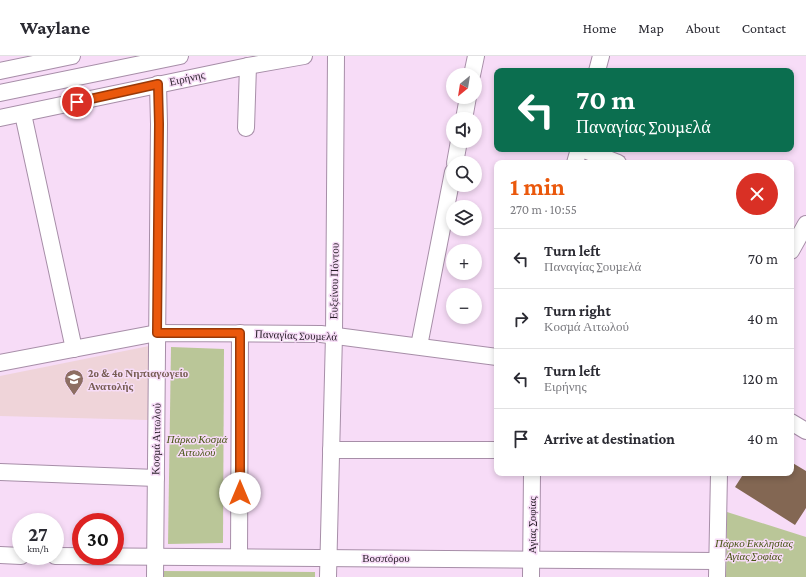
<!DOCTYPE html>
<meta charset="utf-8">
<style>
:root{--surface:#fff;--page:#f2f2f3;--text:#2b2b33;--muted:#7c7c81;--line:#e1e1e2;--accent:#ea580c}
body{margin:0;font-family:"Crimson Pro",serif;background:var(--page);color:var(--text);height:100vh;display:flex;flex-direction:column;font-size:15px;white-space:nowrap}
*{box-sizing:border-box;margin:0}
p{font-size:13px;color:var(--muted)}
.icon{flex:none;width:22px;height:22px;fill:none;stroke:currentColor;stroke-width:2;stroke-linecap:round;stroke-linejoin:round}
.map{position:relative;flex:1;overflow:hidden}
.drawer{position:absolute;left:494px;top:104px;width:300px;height:316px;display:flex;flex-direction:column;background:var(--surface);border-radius:8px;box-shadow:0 2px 6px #0003}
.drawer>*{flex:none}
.hud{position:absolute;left:494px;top:12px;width:300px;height:84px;border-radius:8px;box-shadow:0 2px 6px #0003;background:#0b6e4f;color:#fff;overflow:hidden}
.needle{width:26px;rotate:210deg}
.tools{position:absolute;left:446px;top:12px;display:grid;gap:8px}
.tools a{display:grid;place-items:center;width:36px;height:36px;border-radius:50%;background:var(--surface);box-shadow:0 2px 6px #0003;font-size:20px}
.speed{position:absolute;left:12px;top:457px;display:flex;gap:8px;font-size:20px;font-weight:700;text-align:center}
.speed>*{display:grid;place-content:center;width:52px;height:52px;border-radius:50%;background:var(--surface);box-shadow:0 2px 6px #0003;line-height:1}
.speed small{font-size:10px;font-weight:400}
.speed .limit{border:6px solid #d22;background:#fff;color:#111}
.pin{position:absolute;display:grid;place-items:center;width:34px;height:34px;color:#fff;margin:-17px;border:2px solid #fff;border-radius:50%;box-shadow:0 1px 4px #0007}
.me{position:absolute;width:44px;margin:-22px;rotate:0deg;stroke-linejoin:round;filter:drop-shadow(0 0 3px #0008)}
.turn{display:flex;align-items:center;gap:14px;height:84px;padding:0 16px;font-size:18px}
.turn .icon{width:52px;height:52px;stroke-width:2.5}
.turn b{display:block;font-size:28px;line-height:34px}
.round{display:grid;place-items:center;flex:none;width:42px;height:42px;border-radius:21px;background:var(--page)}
.head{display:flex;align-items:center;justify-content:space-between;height:68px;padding:0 16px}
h1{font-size:24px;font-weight:700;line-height:30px;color:var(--accent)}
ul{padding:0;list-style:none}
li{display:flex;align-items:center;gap:12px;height:60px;padding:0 16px;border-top:1px solid var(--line)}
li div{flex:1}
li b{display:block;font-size:15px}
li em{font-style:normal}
header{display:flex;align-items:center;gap:24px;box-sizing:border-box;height:56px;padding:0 20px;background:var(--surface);border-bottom:1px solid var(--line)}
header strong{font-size:19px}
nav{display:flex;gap:22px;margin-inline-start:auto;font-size:14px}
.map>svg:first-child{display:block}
.education{fill:#efd4d9}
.green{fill:#bac698}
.building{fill:#836753}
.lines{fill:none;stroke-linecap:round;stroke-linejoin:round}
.minor-casing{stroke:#a78ea8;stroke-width:18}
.minor{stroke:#fff;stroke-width:16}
.route-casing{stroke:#983908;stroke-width:10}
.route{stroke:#ea580c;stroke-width:7}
.labels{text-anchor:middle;stroke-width:3;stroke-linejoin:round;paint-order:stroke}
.street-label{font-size:11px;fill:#261d27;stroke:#f7dcf7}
.education-label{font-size:11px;font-weight:bold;fill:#785e54;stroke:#f7dcf7;text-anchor:start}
.park-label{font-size:11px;font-style:italic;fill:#495616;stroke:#f7dcf7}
</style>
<header>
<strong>Waylane</strong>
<nav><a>Home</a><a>Map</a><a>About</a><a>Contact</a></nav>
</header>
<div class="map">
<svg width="806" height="521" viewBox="0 0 806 521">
<rect width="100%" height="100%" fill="#f7dcf7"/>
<path class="education" d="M149 290 148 364 0 360V320Z"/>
<g class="green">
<path d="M171 291 224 293 223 487 168 488Z"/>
<path d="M727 456 806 481V521H726Z"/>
<path d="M160 515 315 516V521H160Z"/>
</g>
<path class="building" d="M791 406 806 415V452L795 469 735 431 744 417H791Z"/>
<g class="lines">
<defs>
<g id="minor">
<path d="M0 15 72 0"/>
<path d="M597 15 601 0"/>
<path d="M472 19 476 0"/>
<path d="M0 37 180 0"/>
<path d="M23 58 74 293"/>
<path d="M0 62 248 10 304 0"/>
<path d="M464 63 468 41"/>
<path d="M246 72 248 10"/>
<path d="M582 93 618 107"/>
<path d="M455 107 459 85"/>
<path d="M575 107 579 93"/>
<path d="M791 195 806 168"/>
<path d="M419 290 453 116"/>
<path d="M0 307 157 277 321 278 497 301"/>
<path d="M791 366 806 375"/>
<path d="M331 394H497"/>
<path d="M0 416 156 422"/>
<path d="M0 499 21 500"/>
<path d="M55 500 717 505"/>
<path d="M239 501 240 277"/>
<path d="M155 521 159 68 158 28"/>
<path d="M328 521 334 279 336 0"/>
<path d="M531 521 532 417"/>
<path d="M717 521 719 417"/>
</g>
</defs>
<use href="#minor" class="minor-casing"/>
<use href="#minor" class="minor"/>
</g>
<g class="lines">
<defs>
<path id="route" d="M77 46 158 28 159 68 157 277H240V437"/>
</defs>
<use href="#route" class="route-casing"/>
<use href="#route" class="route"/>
</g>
<defs>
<symbol id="school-pin" viewBox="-11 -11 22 30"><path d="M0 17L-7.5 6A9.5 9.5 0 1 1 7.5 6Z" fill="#8d6e63" stroke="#f7dcf7"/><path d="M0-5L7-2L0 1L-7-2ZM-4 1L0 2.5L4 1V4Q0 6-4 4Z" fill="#fff"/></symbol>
</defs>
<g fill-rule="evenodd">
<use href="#school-pin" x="63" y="312" width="22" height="30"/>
</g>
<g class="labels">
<g class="street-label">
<text transform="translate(187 22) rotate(-12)" y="4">Ειρήνης</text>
<text transform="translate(334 225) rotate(-89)" y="4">Ευξείνου Πόντου</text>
<text transform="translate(296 279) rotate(2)" y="4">Παναγίας Σουμελά</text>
<text transform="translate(156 383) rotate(-89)" y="4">Κοσμά Αιτωλού</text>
<text transform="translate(532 469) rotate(-90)" y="4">Αγίας Σοφίας</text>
<text x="386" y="506">Βοσπόρου</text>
</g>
<g class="education-label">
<text x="88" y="321">2ο &amp; 4ο Νηπιαγωγείο<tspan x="88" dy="13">Ανατολής</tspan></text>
</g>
<g class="park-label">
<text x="197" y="387">Πάρκο Κοσμά<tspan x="197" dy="13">Αιτωλού</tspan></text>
<text x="754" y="491">Πάρκο Εκκλησίας<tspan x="754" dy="13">Αγίας Σοφίας</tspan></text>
</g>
</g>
</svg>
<div class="tools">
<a><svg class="needle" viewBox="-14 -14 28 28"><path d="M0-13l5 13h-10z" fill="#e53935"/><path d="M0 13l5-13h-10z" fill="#7c7c81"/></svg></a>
<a><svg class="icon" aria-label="sound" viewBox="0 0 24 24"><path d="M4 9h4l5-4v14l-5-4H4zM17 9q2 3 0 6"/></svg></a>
<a><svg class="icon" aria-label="search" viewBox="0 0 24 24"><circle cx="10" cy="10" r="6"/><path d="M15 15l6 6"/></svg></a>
<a><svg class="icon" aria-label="layers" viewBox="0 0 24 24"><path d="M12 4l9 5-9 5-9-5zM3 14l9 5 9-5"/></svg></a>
<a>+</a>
<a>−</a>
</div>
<div class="speed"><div>27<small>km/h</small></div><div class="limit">30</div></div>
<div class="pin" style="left:77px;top:46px;background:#d93025"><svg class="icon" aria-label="arrive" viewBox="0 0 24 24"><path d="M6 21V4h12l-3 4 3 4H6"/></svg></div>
<svg class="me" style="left:240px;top:437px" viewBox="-20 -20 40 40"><circle r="19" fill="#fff"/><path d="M0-13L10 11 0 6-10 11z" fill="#ea580c"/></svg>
<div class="hud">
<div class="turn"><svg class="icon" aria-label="left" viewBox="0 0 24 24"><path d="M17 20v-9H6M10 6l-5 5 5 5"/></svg><div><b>70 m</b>Παναγίας Σουμελά</div></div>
</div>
<section class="drawer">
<div class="head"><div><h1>1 min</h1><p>270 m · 10:55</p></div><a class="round" style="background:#d93025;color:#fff"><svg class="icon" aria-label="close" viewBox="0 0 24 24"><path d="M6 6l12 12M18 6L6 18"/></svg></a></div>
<ul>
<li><svg class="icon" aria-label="left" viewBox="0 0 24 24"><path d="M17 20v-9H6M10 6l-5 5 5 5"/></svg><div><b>Turn left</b><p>Παναγίας Σουμελά</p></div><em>70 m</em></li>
<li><svg class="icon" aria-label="right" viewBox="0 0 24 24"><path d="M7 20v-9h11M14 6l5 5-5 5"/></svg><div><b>Turn right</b><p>Κοσμά Αιτωλού</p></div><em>40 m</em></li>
<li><svg class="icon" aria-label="left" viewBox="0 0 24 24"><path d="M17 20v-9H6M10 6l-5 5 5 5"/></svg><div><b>Turn left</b><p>Ειρήνης</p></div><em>120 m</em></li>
<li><svg class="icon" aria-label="arrive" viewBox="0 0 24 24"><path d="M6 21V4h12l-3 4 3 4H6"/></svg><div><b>Arrive at destination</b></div><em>40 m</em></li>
</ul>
</section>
</div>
